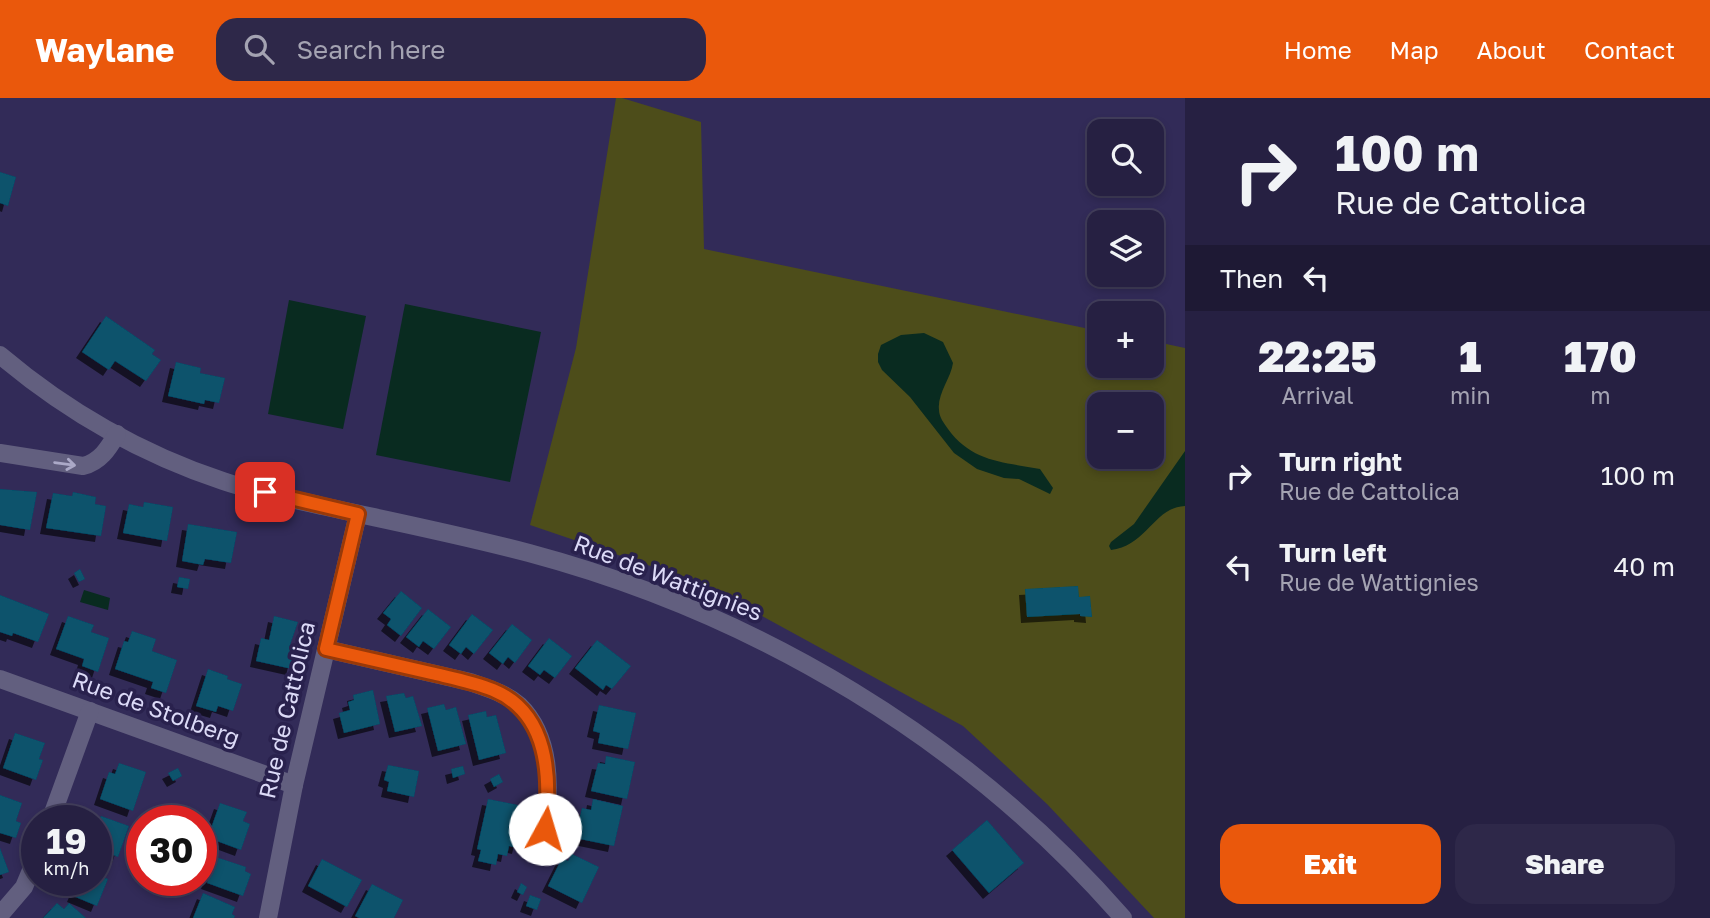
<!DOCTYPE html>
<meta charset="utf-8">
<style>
:root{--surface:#262042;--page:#2e2849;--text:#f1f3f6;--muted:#a4a3b2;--line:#423e5b;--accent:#ea580c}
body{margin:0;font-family:"Golos Text",sans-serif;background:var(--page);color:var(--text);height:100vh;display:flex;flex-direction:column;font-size:26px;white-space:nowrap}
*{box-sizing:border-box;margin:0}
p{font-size:23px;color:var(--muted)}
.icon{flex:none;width:38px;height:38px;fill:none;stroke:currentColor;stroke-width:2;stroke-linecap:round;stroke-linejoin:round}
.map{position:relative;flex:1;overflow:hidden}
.side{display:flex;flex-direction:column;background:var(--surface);width:525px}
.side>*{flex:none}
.top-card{background:#262042;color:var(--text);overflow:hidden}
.buttons{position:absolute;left:1087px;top:21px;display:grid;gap:14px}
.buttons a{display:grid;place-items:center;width:77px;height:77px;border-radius:14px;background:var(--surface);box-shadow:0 4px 10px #0003,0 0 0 2px var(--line);font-size:35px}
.speed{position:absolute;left:21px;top:707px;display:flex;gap:14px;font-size:35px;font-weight:700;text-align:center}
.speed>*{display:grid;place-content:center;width:91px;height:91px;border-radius:50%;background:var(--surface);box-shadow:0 4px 10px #0003,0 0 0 2px var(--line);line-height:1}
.speed small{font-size:18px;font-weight:400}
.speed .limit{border:10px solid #d22;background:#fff;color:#111}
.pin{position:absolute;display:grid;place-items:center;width:60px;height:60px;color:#fff;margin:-30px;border-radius:14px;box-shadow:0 4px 10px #0006}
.me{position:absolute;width:77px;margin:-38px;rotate:6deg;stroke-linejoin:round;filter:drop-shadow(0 0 5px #0008)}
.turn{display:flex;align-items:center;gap:24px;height:147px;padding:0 35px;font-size:32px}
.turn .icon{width:91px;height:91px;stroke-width:2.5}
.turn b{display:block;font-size:49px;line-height:60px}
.then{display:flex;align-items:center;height:66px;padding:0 35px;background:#0003;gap:14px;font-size:26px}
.eta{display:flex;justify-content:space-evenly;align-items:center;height:119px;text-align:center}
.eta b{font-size:42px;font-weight:800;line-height:49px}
.button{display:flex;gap:14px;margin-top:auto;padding:14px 35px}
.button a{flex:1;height:80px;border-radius:21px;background:var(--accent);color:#fff;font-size:28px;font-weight:800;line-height:80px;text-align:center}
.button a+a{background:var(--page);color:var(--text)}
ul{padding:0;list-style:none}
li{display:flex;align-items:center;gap:21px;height:91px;padding:0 35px}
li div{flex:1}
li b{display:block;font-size:26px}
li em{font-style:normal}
header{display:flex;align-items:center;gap:42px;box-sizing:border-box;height:98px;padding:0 35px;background:var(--accent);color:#fff}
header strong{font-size:33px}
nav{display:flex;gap:38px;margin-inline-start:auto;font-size:24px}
.search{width:490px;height:63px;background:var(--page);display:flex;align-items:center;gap:18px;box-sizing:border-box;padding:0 24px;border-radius:21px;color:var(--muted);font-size:26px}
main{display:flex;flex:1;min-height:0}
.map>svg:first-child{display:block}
.green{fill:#4d4d1a;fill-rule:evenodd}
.water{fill:#092b20}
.building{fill:#07526c;filter:url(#shadow)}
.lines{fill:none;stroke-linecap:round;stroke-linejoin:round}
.minor{stroke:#625f7f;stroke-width:18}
.oneway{stroke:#aba9c7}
.route-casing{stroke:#983908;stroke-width:18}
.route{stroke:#ea580c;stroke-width:12}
.labels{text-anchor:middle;stroke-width:7;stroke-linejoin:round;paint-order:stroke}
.street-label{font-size:23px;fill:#dcdaf7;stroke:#29214d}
</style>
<header>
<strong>Waylane</strong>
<div class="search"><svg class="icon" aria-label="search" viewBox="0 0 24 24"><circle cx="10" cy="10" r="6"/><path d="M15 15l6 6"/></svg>Search here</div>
<nav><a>Home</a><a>Map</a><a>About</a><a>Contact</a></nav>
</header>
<main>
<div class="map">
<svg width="1185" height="820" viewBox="0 0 1185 820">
<defs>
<filter id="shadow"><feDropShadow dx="-6" dy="6" stdDeviation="0" flood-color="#0009"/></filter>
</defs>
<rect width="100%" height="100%" fill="#322b58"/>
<path class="green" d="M616 0H622L701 24 704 151 1099 233V268H1152V243L1185 250V820H1154L1047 706 963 628 762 518 677 477 530 427 576 250ZM1099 306H1152V359H1099Z"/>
<g class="water">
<path d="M289 202 366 218 343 331 268 316Z"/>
<path d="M405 206 541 234 510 384 376 357Z"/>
<path d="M924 235 943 244 953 265C951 280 937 296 939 312 939 319 944 325 948 331 972 364 1003 364 1040 371L1053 390 1050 396 1019 381 1004 380 977 371 954 355 910 299 882 272 878 264V256L881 247 901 237Z"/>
<path d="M1185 353V408C1154 409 1147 448 1111 452L1109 448 1111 444 1134 426Z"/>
<path d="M84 492 110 500 108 512 80 504Z"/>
</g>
<g class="building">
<path d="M0 74 16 79 8 108 0 105Z"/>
<path d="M106 218 155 252 152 256 161 262 146 283 115 263 109 272 82 254Z"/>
<path d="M176 264 201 270 200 275 225 280 219 305 205 302 204 306 168 298Z"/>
<path d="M0 391 37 394 30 432 0 427Z"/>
<path d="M73 394 96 399 95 406 106 408 101 438 46 430 53 395 72 398Z"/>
<path d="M144 404 173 409 167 443 123 435 129 406 143 409Z"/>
<path d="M188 426 237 434 231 465 205 461 203 467 182 463Z"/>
<path d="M80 471 85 481 79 484 74 475Z"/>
<path d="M179 479 190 481 188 491 177 489Z"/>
<path d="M1078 488 1079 499 1090 498 1092 519 1080 518V516L1027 519 1025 491Z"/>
<path d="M401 493 422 510 401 538 387 527 391 521 383 515Z"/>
<path d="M0 497 49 516 38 544 13 535 12 538 0 534Z"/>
<path d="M428 511 451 529 434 551 423 543 419 549 406 539Z"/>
<path d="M472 516 493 532 474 556 466 549 461 556 449 547Z"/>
<path d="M68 518 94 527 91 534 109 540 98 574 82 568 84 561 56 551Z"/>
<path d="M274 518 298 524 289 550 297 552 292 571 256 563 261 540 269 542Z"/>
<path d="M512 526 532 542 515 565 508 559 503 566 489 555Z"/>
<path d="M132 533 156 541 152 553 177 562 166 595 151 590 153 584 115 571 124 543 128 544Z"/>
<path d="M549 540 572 558 555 580 544 572 540 577 528 568Z"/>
<path d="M597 542 631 568 612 591 606 587 603 592 575 570Z"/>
<path d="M208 571 228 578 227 581 242 586 233 613 218 608 216 614 196 608Z"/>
<path d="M373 592 380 626 344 635 339 615 350 612 348 604 354 602 353 597Z"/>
<path d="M404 595 406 600 413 598 422 628 395 634 386 598Z"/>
<path d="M444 606 446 612 456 609 466 646 438 653 427 610Z"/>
<path d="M599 607 636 615 628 651 598 645 600 635 593 633Z"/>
<path d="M486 613 487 619 496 617 506 655 479 662 468 617Z"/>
<path d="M15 635 45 645 39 661 43 662 36 682 3 670Z"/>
<path d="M606 658 635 664 627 701 591 693 598 665 605 666Z"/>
<path d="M119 665 146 674 133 713 100 701 109 674 115 676Z"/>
<path d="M388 667 419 673 414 699 387 693 389 684 384 682Z"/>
<path d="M463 668 465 676 453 680 451 671Z"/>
<path d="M178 670 182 678 173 683 168 675Z"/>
<path d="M499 676 503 684 494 689 490 681Z"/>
<path d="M0 697 22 705 16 723 21 725 16 740 0 735Z"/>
<path d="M488 701 518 707 516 718 525 720 518 750 509 748 507 758 498 756 496 767 478 763 481 752 477 751Z"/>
<path d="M593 701 623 708 614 748 575 740 582 710 591 712Z"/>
<path d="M220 705 247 714 243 723 250 726 241 752 214 742 216 736 210 733Z"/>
<path d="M101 718 129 728 118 759 111 756 108 767 96 763V726Z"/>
<path d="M987 722 1024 765 989 795 952 752Z"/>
<path d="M0 750 9 774 0 777Z"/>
<path d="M572 756 599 769 582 805 548 788 562 760 568 763Z"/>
<path d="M216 759 246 769 245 773 251 776 243 798 207 785Z"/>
<path d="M322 761 362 782 347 809 308 788Z"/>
<path d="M96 776 108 781 97 808 73 798 76 791 68 788 71 782H96Z"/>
<path d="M521 785 527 789 523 797 517 794Z"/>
<path d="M372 786 403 802 394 820H359L355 818Z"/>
<path d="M203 795 235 809 232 816 235 818 234 820H193Z"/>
<path d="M530 797 541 801 537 812 526 808Z"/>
<path d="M57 805 64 811 69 805 86 820H43Z"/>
</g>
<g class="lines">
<g class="minor">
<path d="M0 257C65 312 142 356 223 383 255 394 289 400 322 408 391 423 461 437 529 455 757 516 968 642 1123 820"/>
<path d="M0 355 83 368C100 364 108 351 117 336"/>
<path d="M326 551 470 584C487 590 505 595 519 607 552 639 550 689 545 731"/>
<path d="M0 581 294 687"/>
<path d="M50 723 90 613"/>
<path d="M0 817 24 789 37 758"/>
<path d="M268 820 294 687 358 416"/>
</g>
</g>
<defs><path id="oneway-shaft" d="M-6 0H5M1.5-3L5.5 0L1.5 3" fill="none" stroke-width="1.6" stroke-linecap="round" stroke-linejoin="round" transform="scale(1.75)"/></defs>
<use class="oneway" href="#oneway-shaft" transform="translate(65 366) rotate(8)"/>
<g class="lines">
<defs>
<path id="route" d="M265 394 358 416 326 551C361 559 396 567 431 575 452 580 474 584 493 592 549 615 551 679 545 731"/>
</defs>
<use href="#route" class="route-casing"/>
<use href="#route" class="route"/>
</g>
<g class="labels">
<g class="street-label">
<text transform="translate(668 480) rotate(21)" y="8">Rue de Wattignies</text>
<text transform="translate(156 611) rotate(20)" y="8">Rue de Stolberg</text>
<text transform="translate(287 612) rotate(-77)" y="8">Rue de Cattolica</text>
</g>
</g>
</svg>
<div class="buttons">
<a><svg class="icon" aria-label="search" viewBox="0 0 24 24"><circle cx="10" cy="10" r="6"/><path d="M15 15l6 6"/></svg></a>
<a><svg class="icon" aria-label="layers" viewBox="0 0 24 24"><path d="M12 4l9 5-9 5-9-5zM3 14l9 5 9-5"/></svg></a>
<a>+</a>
<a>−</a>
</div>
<div class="speed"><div>19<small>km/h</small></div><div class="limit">30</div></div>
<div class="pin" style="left:265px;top:394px;background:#d93025"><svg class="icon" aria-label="arrive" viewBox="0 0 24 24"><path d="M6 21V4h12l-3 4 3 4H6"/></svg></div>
<svg class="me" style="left:545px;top:731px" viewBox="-20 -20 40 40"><circle r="19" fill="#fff"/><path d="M0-13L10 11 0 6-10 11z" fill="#ea580c"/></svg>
</div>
<section class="side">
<div class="top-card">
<div class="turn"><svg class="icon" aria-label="right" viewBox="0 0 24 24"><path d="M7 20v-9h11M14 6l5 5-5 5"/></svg><div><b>100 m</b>Rue de Cattolica</div></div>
<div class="then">Then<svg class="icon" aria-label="left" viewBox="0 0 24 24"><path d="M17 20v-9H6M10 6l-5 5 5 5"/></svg></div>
</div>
<div class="eta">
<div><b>22:25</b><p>Arrival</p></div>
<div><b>1</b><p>min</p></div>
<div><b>170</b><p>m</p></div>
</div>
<ul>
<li><svg class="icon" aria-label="right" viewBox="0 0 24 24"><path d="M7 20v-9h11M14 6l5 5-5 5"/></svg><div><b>Turn right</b><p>Rue de Cattolica</p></div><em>100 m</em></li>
<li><svg class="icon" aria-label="left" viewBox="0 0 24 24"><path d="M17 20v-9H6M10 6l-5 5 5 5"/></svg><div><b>Turn left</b><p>Rue de Wattignies</p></div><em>40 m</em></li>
</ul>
<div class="button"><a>Exit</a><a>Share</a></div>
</section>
</main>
